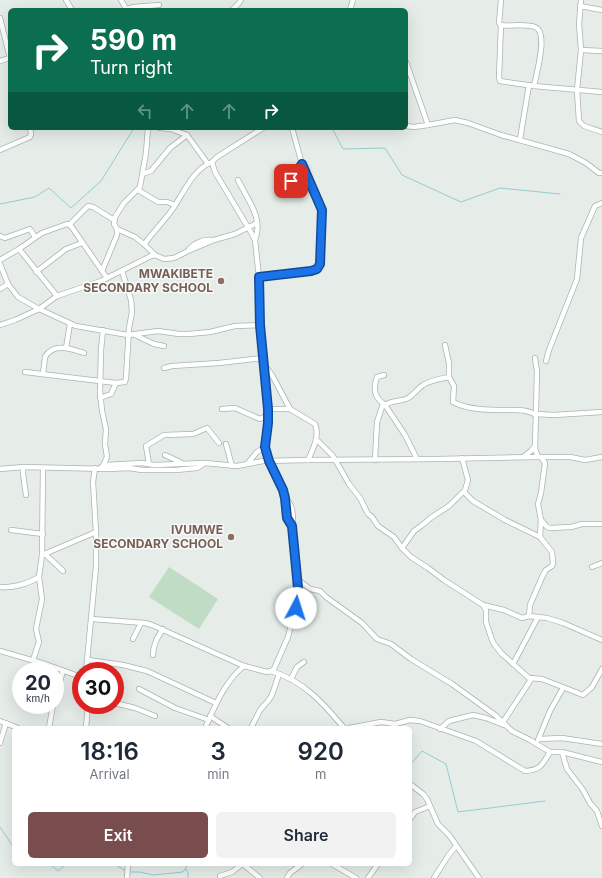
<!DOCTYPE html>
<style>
:root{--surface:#fff;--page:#f2f2f3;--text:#1f2937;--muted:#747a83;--accent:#794d4e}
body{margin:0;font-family:Inter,sans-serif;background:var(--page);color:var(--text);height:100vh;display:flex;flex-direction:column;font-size:15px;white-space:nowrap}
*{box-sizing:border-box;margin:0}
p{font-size:13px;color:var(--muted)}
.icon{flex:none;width:22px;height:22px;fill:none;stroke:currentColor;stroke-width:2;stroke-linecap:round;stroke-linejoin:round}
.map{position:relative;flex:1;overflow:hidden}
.sheet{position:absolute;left:12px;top:726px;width:400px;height:140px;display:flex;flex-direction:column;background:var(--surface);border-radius:6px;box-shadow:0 4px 16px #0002}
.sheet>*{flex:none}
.hud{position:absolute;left:8px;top:8px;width:400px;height:122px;border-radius:6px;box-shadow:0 4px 16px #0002;background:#0b6e4f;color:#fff;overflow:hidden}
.speed{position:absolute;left:12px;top:662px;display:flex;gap:8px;font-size:20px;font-weight:700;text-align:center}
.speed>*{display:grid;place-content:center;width:52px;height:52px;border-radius:50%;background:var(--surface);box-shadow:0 4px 16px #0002;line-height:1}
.speed small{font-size:10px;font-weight:400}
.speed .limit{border:6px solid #d22;background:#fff;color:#111}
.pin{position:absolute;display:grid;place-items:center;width:34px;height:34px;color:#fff;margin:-17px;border-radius:8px;box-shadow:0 2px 6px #0006}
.me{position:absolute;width:44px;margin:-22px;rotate:5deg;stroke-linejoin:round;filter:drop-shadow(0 0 3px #0008)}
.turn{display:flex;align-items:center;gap:14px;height:84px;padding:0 16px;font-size:18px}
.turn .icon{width:52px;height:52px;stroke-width:2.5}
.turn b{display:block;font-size:28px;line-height:34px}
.lanes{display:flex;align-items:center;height:38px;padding:0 16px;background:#0003;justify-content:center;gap:20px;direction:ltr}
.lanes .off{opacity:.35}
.eta{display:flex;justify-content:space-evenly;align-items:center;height:68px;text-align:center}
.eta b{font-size:24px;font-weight:600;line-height:28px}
.primary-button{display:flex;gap:8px;margin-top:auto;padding:8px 16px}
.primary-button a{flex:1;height:46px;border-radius:6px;background:var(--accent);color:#fff;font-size:16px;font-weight:600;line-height:46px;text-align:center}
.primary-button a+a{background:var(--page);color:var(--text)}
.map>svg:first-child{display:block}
.green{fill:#c1dcc4}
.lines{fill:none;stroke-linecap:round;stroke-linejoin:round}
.stream{stroke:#93cccd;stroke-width:1}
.minor-casing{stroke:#a9b5af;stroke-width:6}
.minor{stroke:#fff;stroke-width:4.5}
.route-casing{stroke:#114b97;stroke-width:10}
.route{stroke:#1a73e8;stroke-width:7}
.education-dot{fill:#8d6e63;stroke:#f6faf8;stroke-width:1.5}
.labels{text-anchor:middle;stroke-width:3;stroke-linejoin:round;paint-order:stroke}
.education-label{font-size:12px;font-weight:bold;fill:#785e54;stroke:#f6faf8;text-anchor:end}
</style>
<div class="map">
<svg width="602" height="878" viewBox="0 0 602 878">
<rect width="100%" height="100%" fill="#e6ede9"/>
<path class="green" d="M169 567 218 599 199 629 149 597Z"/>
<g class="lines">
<g class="stream">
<path d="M332 128 343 149 385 148 402 175 461 202 500 188 560 194"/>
<path d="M0 204 35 197 49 188 71 208 101 181 134 128"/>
<path d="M410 765 422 751 446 764 458 812 545 801"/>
<path d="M0 827 14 848"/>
<path d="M37 864H42"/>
<path d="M50 864 58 871 66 864"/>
<path d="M114 864 126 871"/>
<path d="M186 869 188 873V878"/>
<path d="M129 872H140L153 875 183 872 188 864"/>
</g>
<defs>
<g id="minor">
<path d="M66 0 72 10"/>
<path d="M121 0 127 10"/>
<path d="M501 0 499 23 501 25C512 27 524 23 535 27 549 32 536 75 534 86"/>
<path d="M581 0 579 24 581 50 577 90 579 121 584 126 602 132"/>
<path d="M580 6 602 10"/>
<path d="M127 9 134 7 159 5"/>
<path d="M232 10 239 3 241 0"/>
<path d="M350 10 353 0"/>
<path d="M0 18 10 58"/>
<path d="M501 25 499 77 500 81 534 86 602 92"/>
<path d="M581 50 602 51"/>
<path d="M0 61 10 58"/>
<path d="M406 62 428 125 455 120 468 123 501 135 569 154 586 163 599 173H602"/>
<path d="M406 126 414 127 428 125"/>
<path d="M160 128 171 129 187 135 208 164"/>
<path d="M520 139 529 85"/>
<path d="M0 150 30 137 31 134 30 128"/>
<path d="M302 164 291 181 295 186 298 183 302 165"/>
<path d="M142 174 151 171 170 148 187 135"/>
<path d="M238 180C247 199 264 218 255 240"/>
<path d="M138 190 158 202H167L175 205"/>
<path d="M69 225 88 206 93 207 114 220"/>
<path d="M117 229 135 237 145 245"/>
<path d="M0 236 5 238 30 229 35 237"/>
<path d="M19 249 57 296"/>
<path d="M189 249C195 243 203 239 213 240"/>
<path d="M155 255 145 245 146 242C154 231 164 221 172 210 183 194 193 169 212 162"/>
<path d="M0 260 19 249 42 233 67 224 71 226 107 278"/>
<path d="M0 264 8 284 18 297 39 309 76 326 128 335 158 331 179 334H189L210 332 235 326 260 325"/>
<path d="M102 271 117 235V229L114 224 115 217 124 203 140 187 146 153 148 128"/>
<path d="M36 272 66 249 82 243"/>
<path d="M259 277 311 271 317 269 320 264 322 210 302 164 292 128"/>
<path d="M0 289 8 284"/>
<path d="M0 325 15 320 39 309 57 296 101 281 151 256 155 255 164 259 174 258 188 251 214 240 235 234 257 223"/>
<path d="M135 335 154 344 164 346"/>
<path d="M445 345 449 363V377L454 386 453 402C468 410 490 410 506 410 517 410 527 409 536 415"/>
<path d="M66 348 70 324"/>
<path d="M535 358 537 371 535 449 538 457"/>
<path d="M546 361 549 350 577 279 581 238 595 206 602 203"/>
<path d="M263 363 272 375 290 409"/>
<path d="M164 368 172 366 219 363 263 358"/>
<path d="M25 372 116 383 125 382 126 378 129 328 132 312 131 300 122 271"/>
<path d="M43 374 45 357C54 342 71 349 84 353"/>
<path d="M384 375 377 377C373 389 374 397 384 404"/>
<path d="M100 398 111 394 116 383"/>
<path d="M222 409 235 408 260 419 268 415"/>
<path d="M268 409H290L315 424C320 436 313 449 308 460"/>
<path d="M536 414 554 415 602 412"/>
<path d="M316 439 333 456 349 484 360 498 368 514 372 517 378 526 394 537 402 548 411 557 428 568 444 580 483 605 504 610 522 618 529 616 547 618 563 623 602 640"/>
<path d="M226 444 232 466"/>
<path d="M165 455 182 463"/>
<path d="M523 457 531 451 535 446"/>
<path d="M417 459 405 435 385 405C392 400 398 402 406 399 413 396 417 389 423 385 431 380 440 379 449 377"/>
<path d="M375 460 377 422 383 404"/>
<path d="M248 463 257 452 265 447"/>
<path d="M149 464 146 446 164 435 193 434 207 428 219 443"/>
<path d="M103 466 107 457 105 444 106 429 102 411 100 391 101 350 103 330"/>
<path d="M23 467V474L26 495"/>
<path d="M101 467 106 465 142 463 154 465 205 463"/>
<path d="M0 469 23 467 108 469 129 468 142 470H176L197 468 205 463 237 466 263 461 308 460 437 459 538 457H570L585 460 602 457"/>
<path d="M464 492 473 501 505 520 540 537"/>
<path d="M285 498C293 504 294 517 292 526"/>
<path d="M541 520 547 527 550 528 571 527 582 524H602"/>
<path d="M11 530 43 534"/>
<path d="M402 548 414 531 421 526 432 517 449 506 465 490 468 480 462 458"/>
<path d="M45 554 63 571"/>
<path d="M42 555 96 532"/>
<path d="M592 567 602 563"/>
<path d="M297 579 310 589 320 591 326 597 362 623 377 639 391 644 411 659 452 684 495 715 512 731 530 740 550 752H562L602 762"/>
<path d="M0 587C13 588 28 584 39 577L42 555 43 468"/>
<path d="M483 605 486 610V622L492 640 494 644 502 654 529 678 542 679 583 695 592 687 602 669"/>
<path d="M529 616 530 605 543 575 546 570 552 566 553 563 552 552 540 537 541 520 538 504 541 493 545 463 541 457"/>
<path d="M92 619 145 623 152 625 244 666 267 672 271 671 274 669 288 637 297 601V579L292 526 287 518 285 498 283 490 269 461 265 447 268 427V409L261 342 259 277 255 240 252 234 215 172 212 162 217 157 263 128"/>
<path d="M133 639 141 623"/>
<path d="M0 651 45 664 81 677"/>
<path d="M153 655C153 645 157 638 163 629"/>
<path d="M33 660 39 642 36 629 42 599 39 577"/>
<path d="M88 660 123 665 147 671 216 703"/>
<path d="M513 664 538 617"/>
<path d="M86 671 96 567V532L93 482 95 468"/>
<path d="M271 671C304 681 323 703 344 728"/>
<path d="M291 679 297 667 304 662"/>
<path d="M139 689 175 708 209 720"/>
<path d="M55 698 63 671"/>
<path d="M115 703 135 708 155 716"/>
<path d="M210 716 228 728"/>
<path d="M0 721 18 728"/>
<path d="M503 722 532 678"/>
<path d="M49 728 53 705"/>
<path d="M86 728 88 705"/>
<path d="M205 728C215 706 225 681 244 666"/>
<path d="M251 728 260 710 268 701 272 695 279 674"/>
<path d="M349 728 381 722 395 724 410 720 420 721 476 741 525 771C541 770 542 765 550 752"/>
<path d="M440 729 449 721 473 715 486 718 504 725"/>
<path d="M539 739 562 738 602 744"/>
<path d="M538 740 550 711 563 688"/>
<path d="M0 743 6 723"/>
<path d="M562 752 567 769 583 790 590 803 597 811 602 826"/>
<path d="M410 784 423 794 427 799 438 824 449 835 479 878"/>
<path d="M410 819 415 812 430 806"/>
<path d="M332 864 356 878"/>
<path d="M220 876 232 872 241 865H244L260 878"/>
<path d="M127 878 128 864"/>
<path d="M287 878 290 873 302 864"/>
<path d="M368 878 378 864"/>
<path d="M434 878 448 856 456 846"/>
</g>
</defs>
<use href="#minor" class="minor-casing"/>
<use href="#minor" class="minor"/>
</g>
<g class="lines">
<defs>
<path id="route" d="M291 181 302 164 322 210 320 264 317 269 311 271 259 277 260 325 268 409V423L265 447 269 461 283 490 285 498 287 518 292 526 298 588 296 608"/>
</defs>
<use href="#route" class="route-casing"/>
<use href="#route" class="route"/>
</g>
<g class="education-dot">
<circle cx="221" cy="281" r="4"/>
<circle cx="231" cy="537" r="4"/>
</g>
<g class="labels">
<g class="education-label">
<text x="213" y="278">MWAKIBETE<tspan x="213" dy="14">SECONDARY SCHOOL</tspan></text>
<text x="223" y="534">IVUMWE<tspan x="223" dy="14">SECONDARY SCHOOL</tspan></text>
</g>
</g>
</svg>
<div class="speed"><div>20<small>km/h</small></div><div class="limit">30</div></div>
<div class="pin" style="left:291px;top:181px;background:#d93025"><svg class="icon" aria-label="arrive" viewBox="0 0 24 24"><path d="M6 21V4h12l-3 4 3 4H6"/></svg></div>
<svg class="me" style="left:296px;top:608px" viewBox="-20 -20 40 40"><circle r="19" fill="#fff"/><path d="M0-13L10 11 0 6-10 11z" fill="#1a73e8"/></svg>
<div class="hud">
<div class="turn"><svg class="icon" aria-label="right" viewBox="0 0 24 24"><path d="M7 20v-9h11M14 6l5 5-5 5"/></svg><div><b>590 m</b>Turn right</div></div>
<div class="lanes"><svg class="icon off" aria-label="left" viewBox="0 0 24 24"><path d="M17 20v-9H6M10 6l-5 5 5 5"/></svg><svg class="icon off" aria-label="ahead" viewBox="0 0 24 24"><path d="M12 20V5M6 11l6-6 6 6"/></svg><svg class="icon off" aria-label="ahead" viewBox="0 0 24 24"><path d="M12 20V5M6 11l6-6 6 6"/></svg><svg class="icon" aria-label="right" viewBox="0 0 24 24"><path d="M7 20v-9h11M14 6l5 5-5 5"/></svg></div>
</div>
<section class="sheet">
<div class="eta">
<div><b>18:16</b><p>Arrival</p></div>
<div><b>3</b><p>min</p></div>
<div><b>920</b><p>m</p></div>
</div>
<div class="primary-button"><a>Exit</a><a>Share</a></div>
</section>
</div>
